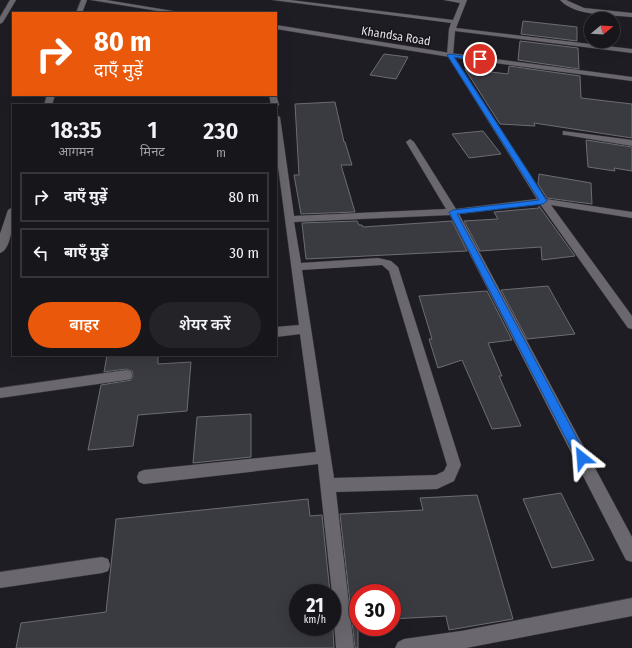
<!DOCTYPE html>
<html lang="hi">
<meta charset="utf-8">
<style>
:root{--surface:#17161b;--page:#242328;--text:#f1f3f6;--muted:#9e9fa3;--line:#36353a;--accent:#ea580c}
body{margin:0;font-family:"Fira Sans Condensed","Noto Sans Devanagari",sans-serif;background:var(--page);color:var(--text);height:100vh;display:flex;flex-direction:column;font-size:15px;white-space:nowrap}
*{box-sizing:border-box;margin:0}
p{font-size:13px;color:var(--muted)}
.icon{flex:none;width:22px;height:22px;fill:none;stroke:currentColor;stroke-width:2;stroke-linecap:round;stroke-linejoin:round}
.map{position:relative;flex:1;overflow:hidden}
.panel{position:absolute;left:12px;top:104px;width:265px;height:252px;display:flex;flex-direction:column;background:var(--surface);border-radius:0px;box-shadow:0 4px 16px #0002,0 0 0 1px var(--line)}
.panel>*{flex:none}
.top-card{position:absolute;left:12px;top:12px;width:265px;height:84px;border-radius:0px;box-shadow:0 4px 16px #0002,0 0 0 1px var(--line);background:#ea580c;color:#fff;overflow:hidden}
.needle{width:26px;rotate:72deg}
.controls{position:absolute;left:584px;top:12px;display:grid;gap:8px}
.controls a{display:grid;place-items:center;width:36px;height:36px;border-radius:50%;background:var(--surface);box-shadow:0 4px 16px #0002,0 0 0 1px var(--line);font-size:20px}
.speed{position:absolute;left:289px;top:584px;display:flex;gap:8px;font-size:20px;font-weight:700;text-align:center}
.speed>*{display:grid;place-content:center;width:52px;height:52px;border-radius:50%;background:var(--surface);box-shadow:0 4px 16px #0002,0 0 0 1px var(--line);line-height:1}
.speed small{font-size:10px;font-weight:400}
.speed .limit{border:6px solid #d22;background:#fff;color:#111}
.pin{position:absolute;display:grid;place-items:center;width:34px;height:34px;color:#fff;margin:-17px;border:2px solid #fff;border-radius:50%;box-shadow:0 1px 4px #0007}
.me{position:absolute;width:44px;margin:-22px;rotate:332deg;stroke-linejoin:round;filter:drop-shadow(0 0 3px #0008)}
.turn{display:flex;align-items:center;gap:14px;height:84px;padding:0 16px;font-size:18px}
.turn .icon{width:52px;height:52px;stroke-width:2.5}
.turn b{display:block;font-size:28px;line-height:34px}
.eta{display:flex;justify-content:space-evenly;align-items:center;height:68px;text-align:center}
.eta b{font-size:24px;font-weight:600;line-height:28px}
.button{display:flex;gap:8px;margin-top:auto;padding:8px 16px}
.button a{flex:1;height:46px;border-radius:24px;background:var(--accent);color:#fff;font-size:16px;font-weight:600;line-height:46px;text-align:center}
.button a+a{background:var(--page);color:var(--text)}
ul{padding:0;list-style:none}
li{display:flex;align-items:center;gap:12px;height:50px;margin:0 8px 6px;padding:0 8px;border:2px solid var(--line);border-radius:0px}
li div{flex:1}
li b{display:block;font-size:15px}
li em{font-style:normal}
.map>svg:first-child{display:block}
.building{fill:#3a3a41;stroke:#6c6c75}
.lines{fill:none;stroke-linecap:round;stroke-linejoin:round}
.minor-casing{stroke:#39373d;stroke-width:1}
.tertiary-casing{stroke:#39373d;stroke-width:1}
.minor{fill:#6a676f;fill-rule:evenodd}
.tertiary{fill:#6a676f;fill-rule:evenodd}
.route{fill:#1a73e8;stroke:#114b97}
.labels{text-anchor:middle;stroke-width:3;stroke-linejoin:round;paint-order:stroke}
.far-street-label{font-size:12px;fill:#e3e1e6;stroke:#16141a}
</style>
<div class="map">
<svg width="632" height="648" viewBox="0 0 632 648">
<rect width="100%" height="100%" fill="#1f1d24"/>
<g class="building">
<path d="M523 21 577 27V41L521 34Z"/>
<path d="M520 41 578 48 579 69 518 60Z"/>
<path d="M384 54 408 57 396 79 370 75Z"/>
<path d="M509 66 580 76 581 98 632 104V138L534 123 535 126 500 124 465 69 508 74Z"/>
<path d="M335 102 344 142H345L352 165H341L355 212 301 214 294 175H299L295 104Z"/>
<path d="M483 131 501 154 469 158 452 134Z"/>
<path d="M586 140 632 147V171L614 168 615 171 588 167Z"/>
<path d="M539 174 591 183 592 204 547 198 538 184Z"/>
<path d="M539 206 575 256 542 260 541 247 480 251 464 221 498 219 494 212 539 208Z"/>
<path d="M357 221 359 225H362L363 227 452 221 467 251 306 259 302 223Z"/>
<path d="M548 286 575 334 527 339 501 290Z"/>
<path d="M487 291 512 340 488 343 502 376H499L521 426 492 429 462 360 438 368 429 339H432L419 296Z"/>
<path d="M107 355H158V364L191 362 187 411 138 415 133 446 88 450 101 385 131 380 133 375 132 371 126 369 104 372Z"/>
<path d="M251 414V457L193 463 197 417Z"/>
<path d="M561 493 594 560 552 568 523 499Z"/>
<path d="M477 495 513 619 449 630 446 616 392 619V593H358V648H355L340 514 423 510 420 498Z"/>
<path d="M308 499 310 516 322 515 330 593H298V627H332V614L334 648H16L21 623 106 612 116 519Z"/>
</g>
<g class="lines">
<defs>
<g id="minor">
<path d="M81 0H87L82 13H76Z"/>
<path d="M273 0H290L453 20 460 3 444 0H467L456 28 632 49V53L455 31 453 55 546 199 632 212V218L551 205 632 316V329L628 328 540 204 459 214 632 537V562L626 560 450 215 294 222 301 263 378 258 391 261 398 267 461 465 454 481 437 489 336 492 354 648H336L332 593 318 464 144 484 139 482 137 477 139 472 144 470 316 452 300 334 276 337V327L299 325 276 151V115L280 117 294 216 446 209 406 142 410 139 414 142 456 209 537 199 447 55 449 29 451 23ZM382 265 389 271 447 465 444 471 436 475 334 478 302 270Z"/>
<path d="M560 0H566L584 8 632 13V17C612 15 574 16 560 0Z"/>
<path d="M276 94 279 105 276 107V105H271L269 95Z"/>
<path d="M47 95H55L52 105H44Z"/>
<path d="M563 131 632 140V146L566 135H563Z"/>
<path d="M13 207C13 218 12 250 0 253V234L8 210Z"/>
<path d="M126 370 131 371 132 375 131 379 126 380 0 398V388Z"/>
<path d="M102 557 108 559 110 565 108 571 102 573 0 588V572Z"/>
<path d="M632 598V616L466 648H395L398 642 404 639 461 631Z"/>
</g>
<g id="tertiary">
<path d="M10 0H16L3 22 0 24V17Z"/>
<path d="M91 0H106L185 13H170Z"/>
<path d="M276 25 450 53 632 77V81L450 57 276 29Z"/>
</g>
</defs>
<use href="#minor" class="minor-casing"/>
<use href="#tertiary" class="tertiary-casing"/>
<use href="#minor" class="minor"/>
<use href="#tertiary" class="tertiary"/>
</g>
<path class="route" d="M450 54 483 59 480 61 454 57 547 201 543 204 457 214 586 455 587 458 586 462 582 463 578 462 449 212 453 210 539 200 447 55Z"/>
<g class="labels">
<g class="far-street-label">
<text transform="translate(396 36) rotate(9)" y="4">Khandsa Road</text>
</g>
</g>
</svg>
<div class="controls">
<a><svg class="needle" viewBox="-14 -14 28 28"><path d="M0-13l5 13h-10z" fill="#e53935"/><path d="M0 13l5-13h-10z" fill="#9e9fa3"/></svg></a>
</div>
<div class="speed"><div>21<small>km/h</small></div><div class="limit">30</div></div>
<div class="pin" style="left:480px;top:59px;background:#d93025"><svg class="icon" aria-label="arrive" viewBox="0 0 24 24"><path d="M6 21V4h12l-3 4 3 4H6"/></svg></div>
<svg class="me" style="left:582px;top:458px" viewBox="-20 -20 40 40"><path d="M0-17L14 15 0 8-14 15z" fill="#1a73e8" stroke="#fff" stroke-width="4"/></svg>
<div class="top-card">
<div class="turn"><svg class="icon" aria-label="right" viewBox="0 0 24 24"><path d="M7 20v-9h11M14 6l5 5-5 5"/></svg><div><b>80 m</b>दाएँ मुड़ें</div></div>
</div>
<section class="panel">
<div class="eta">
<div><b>18:35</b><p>आगमन</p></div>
<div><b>1</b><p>मिनट</p></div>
<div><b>230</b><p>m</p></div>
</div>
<ul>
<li><svg class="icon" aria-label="right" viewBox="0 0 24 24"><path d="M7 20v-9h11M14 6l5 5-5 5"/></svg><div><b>दाएँ मुड़ें</b></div><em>80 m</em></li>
<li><svg class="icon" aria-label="left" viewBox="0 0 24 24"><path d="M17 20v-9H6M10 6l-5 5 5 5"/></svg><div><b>बाएँ मुड़ें</b></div><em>30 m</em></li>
</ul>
<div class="button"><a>बाहर</a><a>शेयर करें</a></div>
</section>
</div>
